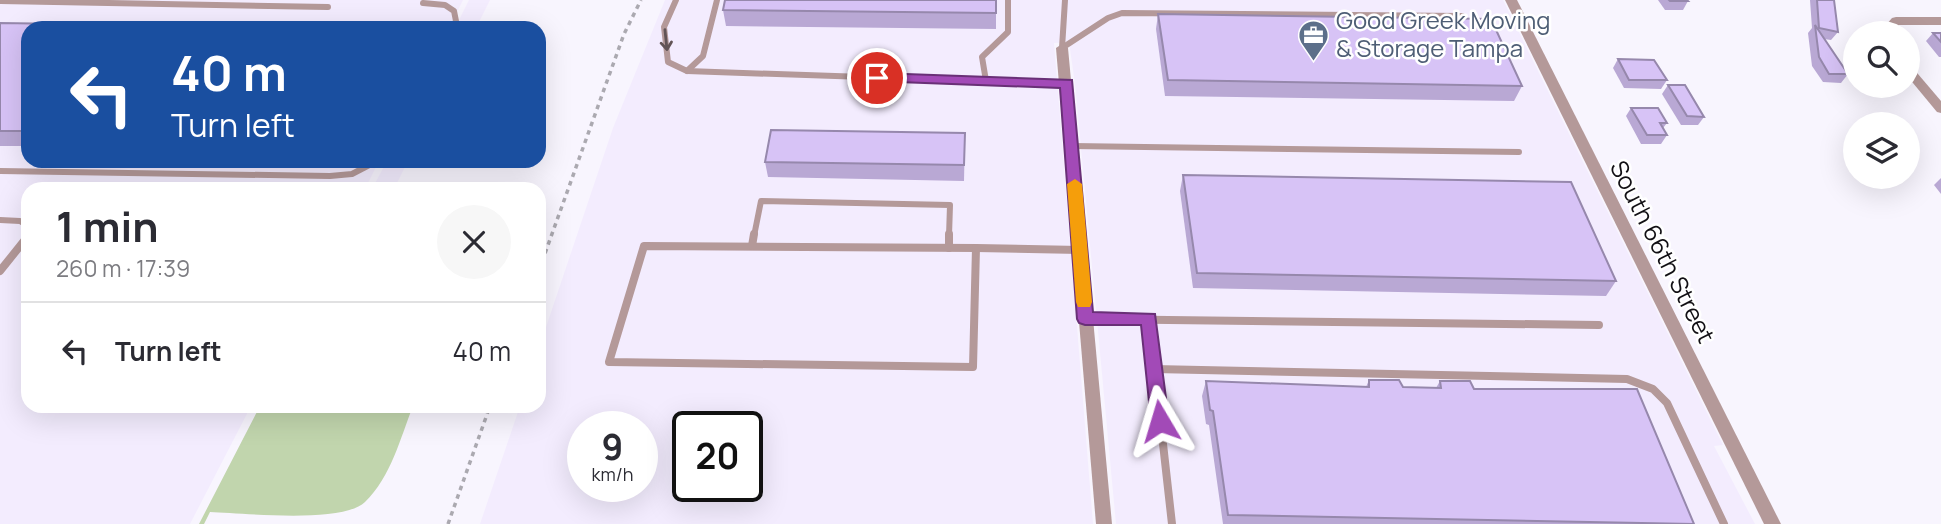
<!DOCTYPE html>
<meta charset="utf-8">
<style>
:root{--surface:#fff;--page:#f7f7f7;--text:#2b2b33;--muted:#7c7c81;--line:#e1e1e2}
body{margin:0;font-family:Manrope,sans-serif;background:var(--page);color:var(--text);height:100vh;display:flex;flex-direction:column;font-size:26px;white-space:nowrap}
*{box-sizing:border-box;margin:0}
p{font-size:23px;color:var(--muted)}
.icon{flex:none;width:38px;height:38px;fill:none;stroke:currentColor;stroke-width:2;stroke-linecap:round;stroke-linejoin:round}
.map{position:relative;flex:1;overflow:hidden}
.details{position:absolute;left:21px;top:182px;width:525px;height:231px;display:flex;flex-direction:column;background:var(--surface);border-radius:21px;box-shadow:0 7px 28px #0002}
.details>*{flex:none}
.banner{position:absolute;left:21px;top:21px;width:525px;height:147px;border-radius:21px;box-shadow:0 7px 28px #0002;background:#1a4fa0;color:#fff;overflow:hidden}
.fabs{position:absolute;left:1843px;top:21px;display:grid;gap:14px}
.fabs a{display:grid;place-items:center;width:77px;height:77px;border-radius:50%;background:var(--surface);box-shadow:0 7px 28px #0002;font-size:35px}
.speed{position:absolute;left:567px;top:411px;display:flex;gap:14px;font-size:35px;font-weight:700;text-align:center}
.speed>*{display:grid;place-content:center;width:91px;height:91px;border-radius:50%;background:var(--surface);box-shadow:0 7px 28px #0002;line-height:1}
.speed small{font-size:18px;font-weight:400}
.speed .limit{border:4px solid #111;border-radius:10px;background:#fff;color:#111}
.pin{position:absolute;display:grid;place-items:center;width:60px;height:60px;color:#fff;margin:-30px;border:4px solid #fff;border-radius:50%;box-shadow:0 2px 7px #0007}
.me{position:absolute;width:77px;margin:-38px;rotate:353deg;stroke-linejoin:round;filter:drop-shadow(0 0 5px #0008)}
.turn{display:flex;align-items:center;gap:24px;height:147px;padding:0 35px;font-size:32px}
.turn .icon{width:91px;height:91px;stroke-width:2.5}
.turn b{display:block;font-size:49px;line-height:60px}
.round{display:grid;place-items:center;flex:none;width:74px;height:74px;border-radius:37px;background:var(--page)}
.head{display:flex;align-items:center;justify-content:space-between;height:119px;padding:0 35px}
h1{font-size:42px;font-weight:700;line-height:52px}
ul{padding:0;list-style:none}
li{display:flex;align-items:center;gap:21px;height:98px;padding:0 35px;border-top:2px solid var(--line)}
li div{flex:1}
li b{display:block;font-size:26px}
li em{font-style:normal}
.map>svg:first-child{display:block}
.built{fill:#f3ecfe;fill-rule:evenodd}
.green{fill:#c1d5ad}
.lines{fill:none;stroke-linecap:round;stroke-linejoin:round}
.path{stroke:#aba9b0;stroke-width:3.5;stroke-dasharray:4.5 4.5;stroke-linecap:butt}
.service-far1{stroke:#b49999;stroke-width:6}
.service{stroke:#b49999;stroke-width:8}
.minor{fill:#b49999;fill-rule:evenodd}
.wall{fill:#b9a8d4}
.building{fill:#d7c3f6;stroke:#9688ac;stroke-width:2}
.oneway{stroke:#625456}
.route{fill:#a24ab7;stroke:#693077;stroke-width:2}
.slow{fill:#f59e0b}
.labels{text-anchor:middle;stroke-width:5;stroke-linejoin:round;paint-order:stroke}
.service-label{font-size:24px;fill:#4e5e75;stroke:#fff;text-anchor:start}
.street-label{font-size:24px;fill:#110f14;stroke:#fff}
</style>
<div class="map">
<svg width="1941" height="524" viewBox="0 0 1941 524">
<rect width="100%" height="100%" fill="#f8f5fe"/>
<g class="built">
<path d="M0 0H463L449 28H28V161H379L365 189H28V406H251L190 524H0Z"/>
<path d="M469 0H490L476 28H455Z"/>
<path d="M665 0H1503L1723 445 1714 446 1755 524H1116L1075 84 1069 42 1054 43 1093 524H480L520 406H539V348L613 128ZM583 427H642V486H583ZM688 427H747V486H688Z"/>
<path d="M387 161H408L394 189H372Z"/>
</g>
<path class="green" d="M260 406H413C400 439 391 477 365 502 342 524 243 513 210 512L204 524H199Z"/>
<g class="lines">
<g class="path">
<path d="M539 270 624 34 641 0"/>
<path d="M448 524 490 406"/>
</g>
<g class="service-far1">
<path d="M676 0 664 27 668 62 687 71 1066 84"/>
<path d="M0 1 328 7"/>
<path d="M423 3 445 5 454 11 456 21 452 28"/>
<path d="M1062 48 1108 18 1122 13 1462 16"/>
<path d="M1062 48 1065 0"/>
<path d="M687 71 703 56 717 0"/>
<path d="M986 81 982 57 1008 32V0"/>
<path d="M1072 146 1519 152"/>
<path d="M0 171 330 176 352 174 377 161"/>
<path d="M0 220 20 221 28 226"/>
<path d="M754 236 761 201 950 205 949 236"/>
</g>
<g class="service">
<path d="M644 246 976 248 973 367 609 362Z"/>
<path d="M752 246 754 234"/>
<path d="M949 248V234"/>
<path d="M976 248 1080 250"/>
<path d="M0 271 28 236"/>
<path d="M1086 319 1599 325"/>
<path d="M1149 319 1172 524"/>
<path d="M1154 369 1627 379 1653 389 1667 403 1724 524"/>
</g>
<g class="minor">
<path d="M1505 0H1517L1781 524H1764Z"/>
<path d="M1896 17H1941V25H1899L1891 33H1879L1892 18Z"/>
<path d="M1062 44 1068 48 1112 524H1096L1056 48Z"/>
<path d="M1908 66 1912 67 1941 101V113L1937 112 1908 77Z"/>
</g>
</g>
<g class="wall">
<path d="M996 0V29L726 26 723 10Z"/>
<path d="M1658 0H1687L1688 1 1683 10H1665Z"/>
<path d="M1810 0H1834L1838 32 1831 40 1824 39 1848 74 1841 83 1823 82 1812 66 1808 33 1812 28Z"/>
<path d="M1158 14 1522 86 1514 101 1165 96 1156 29Z"/>
<path d="M0 23 28 28V146H0Z"/>
<path d="M1933 33H1941V57H1939L1926 41Z"/>
<path d="M1618 59 1667 80 1661 89 1624 88 1613 68Z"/>
<path d="M1668 85 1704 117 1698 125H1681L1662 94Z"/>
<path d="M1631 108 1667 123 1663 128 1667 135 1661 144H1641L1626 116Z"/>
<path d="M965 133 964 181 768 177 765 162Z"/>
<path d="M1183 175 1616 281 1606 296 1193 288 1180 191Z"/>
<path d="M1941 178V194L1934 185Z"/>
<path d="M1369 380 1403 387 1436 388 1440 381 1474 389 1693 524H1223L1209 425 1206 424 1202 396 1206 381 1366 387Z"/>
</g>
<g class="building">
<path d="M725 0H996V13L723 10Z"/>
<path d="M1669 0H1687L1688 1H1670Z"/>
<path d="M1817 0H1834L1838 32 1819 28Z"/>
<path d="M1158 14 1491 19 1522 86 1168 80Z"/>
<path d="M0 23 348 28H28V131H0Z"/>
<path d="M1815 25 1848 74H1829L1819 57Z"/>
<path d="M1933 33H1941V42Z"/>
<path d="M1618 59 1654 60 1667 80H1629Z"/>
<path d="M1668 85H1685L1704 117 1687 116Z"/>
<path d="M1631 108H1658L1667 123H1660L1667 135H1647Z"/>
<path d="M771 130 965 133 964 165 765 162Z"/>
<path d="M1183 175 1571 182 1616 281 1197 273Z"/>
<path d="M1369 380H1399L1403 387 1441 388 1440 381H1470L1474 389H1637L1694 524 1228 515 1213 411 1210 410 1206 381 1369 387Z"/>
</g>
<defs><path id="oneway-shaft" d="M-6 0H5M1.5-3L5.5 0L1.5 3" fill="none" stroke-width="1.6" stroke-linecap="round" stroke-linejoin="round" transform="scale(1.75)"/></defs>
<use class="oneway" href="#oneway-shaft" transform="translate(666 40) rotate(84)"/>
<path class="route" d="M877 73 1072 80 1093 312 1155 314 1169 421 1166 426 1160 428 1153 426 1151 421 1141 325H1085L1079 323 1077 319 1060 88 872 81V74Z"/>
<path class="slow" d="M1075 179 1082 184 1092 302 1090 307H1078L1076 302 1067 184Z"/>
<defs>
<symbol id="office-pin" viewBox="-11 -11 22 30"><path d="M0 17L-7.5 6A9.5 9.5 0 1 1 7.5 6Z" fill="#5c6f8a" stroke="#fff"/><path d="M-6-3h4V-5.5h4V-3h4V5H-6ZM-1-4.5V-3h2v-1.5ZM-6 0V1H6V0Z" fill="#fff"/></symbol>
</defs>
<g fill-rule="evenodd">
<use href="#office-pin" x="1296" y="18" width="35" height="47"/>
</g>
<g class="labels">
<g class="service-label">
<text x="1336" y="29">Good Greek Moving<tspan x="1336" dy="28">&amp; Storage Tampa</tspan></text>
</g>
<g class="street-label">
<text transform="translate(1662 252) rotate(63)" y="8">South 66th Street</text>
</g>
</g>
</svg>
<div class="fabs">
<a><svg class="icon" aria-label="search" viewBox="0 0 24 24"><circle cx="10" cy="10" r="6"/><path d="M15 15l6 6"/></svg></a>
<a><svg class="icon" aria-label="layers" viewBox="0 0 24 24"><path d="M12 4l9 5-9 5-9-5zM3 14l9 5 9-5"/></svg></a>
</div>
<div class="speed"><div>9<small>km/h</small></div><div class="limit">20</div></div>
<div class="pin" style="left:877px;top:78px;background:#d93025"><svg class="icon" aria-label="arrive" viewBox="0 0 24 24"><path d="M6 21V4h12l-3 4 3 4H6"/></svg></div>
<svg class="me" style="left:1160px;top:421px" viewBox="-20 -20 40 40"><path d="M0-17L14 15 0 8-14 15z" fill="#a24ab7" stroke="#fff" stroke-width="4"/></svg>
<div class="banner">
<div class="turn"><svg class="icon" aria-label="left" viewBox="0 0 24 24"><path d="M17 20v-9H6M10 6l-5 5 5 5"/></svg><div><b>40 m</b>Turn left</div></div>
</div>
<section class="details">
<div class="head"><div><h1>1 min</h1><p>260 m · 17:39</p></div><a class="round"><svg class="icon" aria-label="close" viewBox="0 0 24 24"><path d="M6 6l12 12M18 6L6 18"/></svg></a></div>
<ul>
<li><svg class="icon" aria-label="left" viewBox="0 0 24 24"><path d="M17 20v-9H6M10 6l-5 5 5 5"/></svg><div><b>Turn left</b></div><em>40 m</em></li>
</ul>
</section>
</div>
